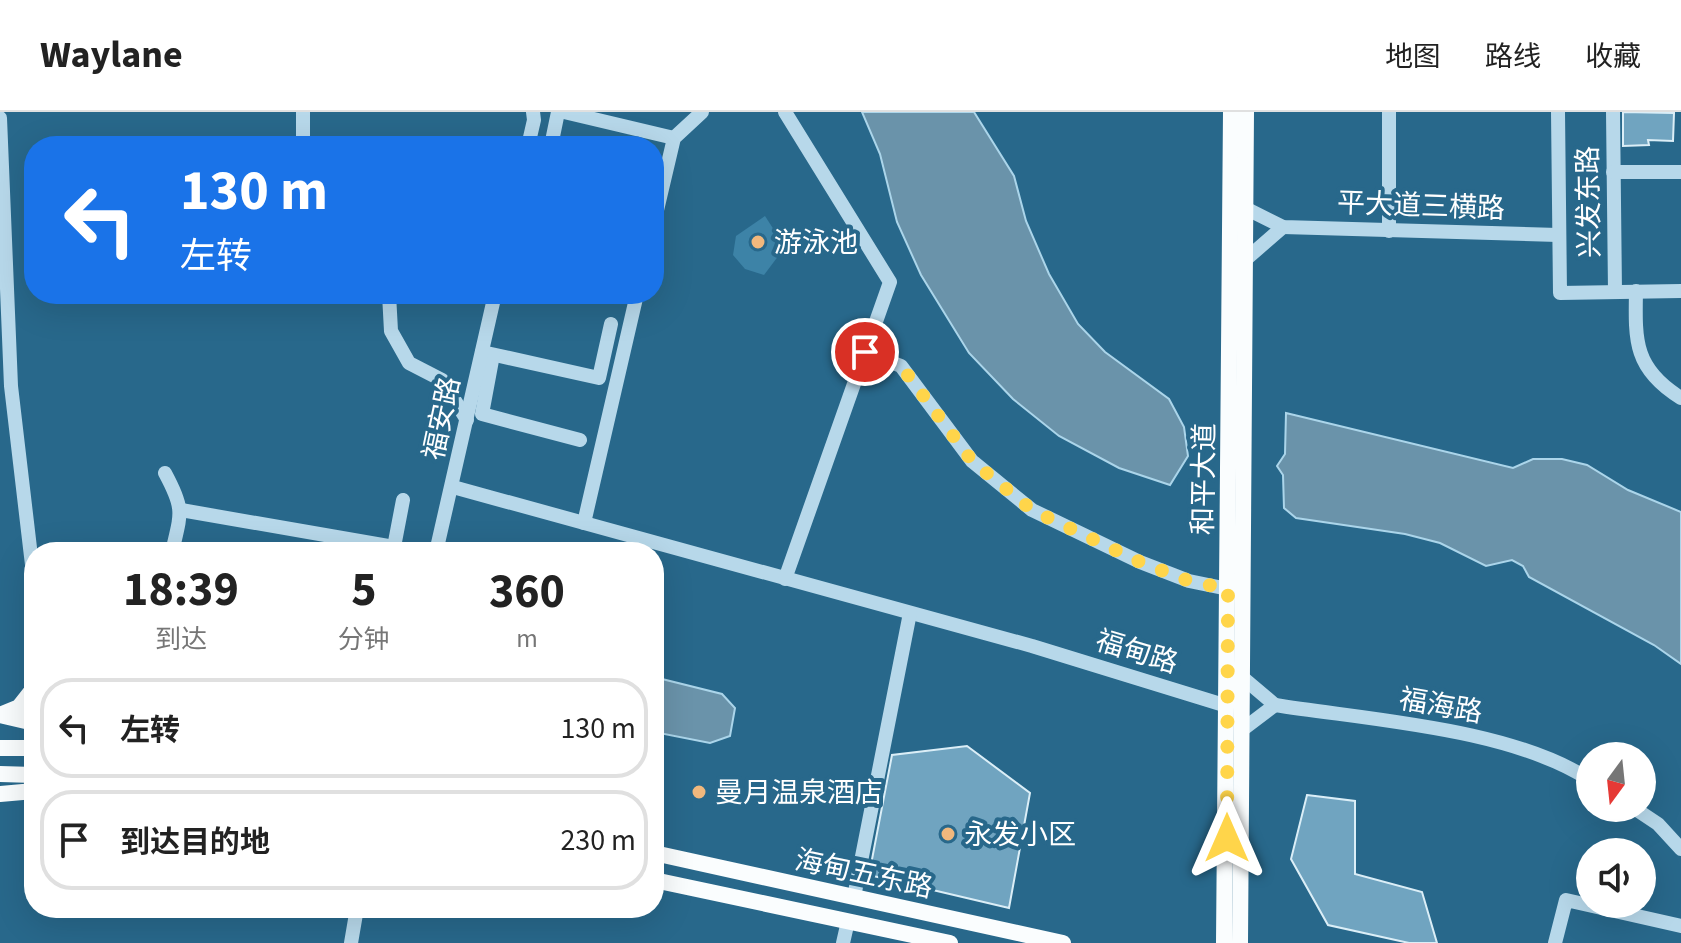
<!DOCTYPE html>
<html lang="zh">
<meta charset="utf-8">
<style>
:root{--surface:#fff;--page:#f6f6f6;--text:#222;--muted:#767676;--line:#e0e0e0}
body{margin:0;font-family:"Source Sans 3","Noto Sans SC",sans-serif;background:var(--page);color:var(--text);height:100vh;display:flex;flex-direction:column;font-size:30px;white-space:nowrap}
*{box-sizing:border-box;margin:0}
p{font-size:26px;color:var(--muted)}
.icon{flex:none;width:44px;height:44px;fill:none;stroke:currentColor;stroke-width:2;stroke-linecap:round;stroke-linejoin:round}
.map{position:relative;flex:1;overflow:hidden}
.panel{position:absolute;left:24px;top:430px;width:640px;height:376px;display:flex;flex-direction:column;background:var(--surface);border-radius:32px;box-shadow:0 8px 32px #0002}
.panel>*{flex:none}
.guide{position:absolute;left:24px;top:24px;width:640px;height:168px;border-radius:32px;box-shadow:0 8px 32px #0002;background:#1a73e8;color:#fff;overflow:hidden}
.needle{width:52px;rotate:195deg}
.buttons{position:absolute;left:1576px;top:630px;display:grid;gap:16px}
.buttons a{display:grid;place-items:center;width:80px;height:80px;border-radius:50%;background:var(--surface);box-shadow:0 8px 32px #0002;font-size:40px}
.pin{position:absolute;display:grid;place-items:center;width:68px;height:68px;color:#fff;margin:-34px;border:4px solid #fff;border-radius:50%;box-shadow:0 2px 8px #0007}
.me{position:absolute;width:88px;margin:-44px;rotate:0deg;stroke-linejoin:round;filter:drop-shadow(0 0 6px #0008)}
.turn{display:flex;align-items:center;gap:28px;height:168px;padding:0 24px;font-size:36px}
.turn .icon{width:104px;height:104px;stroke-width:2.5}
.turn b{display:block;font-size:56px;line-height:68px}
.eta{display:flex;justify-content:space-evenly;align-items:center;height:136px;text-align:center}
.eta b{font-size:48px;font-weight:700;line-height:56px}
ul{padding:0;list-style:none}
li{display:flex;align-items:center;gap:24px;height:100px;margin:0 16px 12px;padding:0 8px;border:4px solid var(--line);border-radius:32px}
li div{flex:1}
li b{display:block;font-size:30px}
li em{font-style:normal}
header{display:flex;align-items:center;gap:48px;box-sizing:border-box;height:112px;padding:0 40px;background:var(--surface);border-bottom:2px solid var(--line)}
header strong{font-size:38px}
nav{display:flex;gap:44px;margin-inline-start:auto;font-size:28px}
.map>svg:first-child{display:block}
.green{fill:#3d83a7}
.water{fill:#6a93aa;stroke:#abd5ea;stroke-width:2}
.building{fill:#70a4c0;stroke:#dbeef7;stroke-width:2}
.lines{fill:none;stroke-linecap:round;stroke-linejoin:round}
.minor{stroke:#b7d8ea;stroke-width:14}
.major{stroke:#fafdfe;stroke-width:16}
.route{stroke:#ffd54a;stroke-width:14;stroke-dasharray:0 25.2}
.poi-dot{fill:#f1b87d;stroke:#28688b;stroke-width:3}
.labels{text-anchor:middle;stroke-width:8;stroke-linejoin:round;paint-order:stroke}
.street-label{font-size:28px;fill:#fff;stroke:#28688b}
.poi-label{font-size:28px;fill:#fff;stroke:#28688b;text-anchor:start}
</style>
<header>
<strong>Waylane</strong>
<nav><a>地图</a><a>路线</a><a>收藏</a></nav>
</header>
<div class="map">
<svg width="1681" height="831" viewBox="0 0 1681 831">
<rect width="100%" height="100%" fill="#28688b"/>
<path class="green" d="M765 104 785 135 764 163 745 157 733 143 736 124Z"/>
<g class="water">
<path d="M862 0H974L1014 64 1026 109 1049 162 1078 212 1105 240 1169 287 1184 315 1188 344 1170 373 1119 356 1059 324 1013 287 969 241 921 163 897 110 880 42Z"/>
<path d="M1286 301 1513 356 1533 347H1562L1587 353 1628 378 1681 400V552L1654 533 1529 465 1523 454 1512 448 1486 454 1440 431 1405 422 1296 406 1284 396 1283 363 1277 354 1285 342Z"/>
<path d="M654 565 722 582 735 596 730 624 710 631 654 620Z"/>
</g>
<g class="building">
<path d="M1623 0 1674 1 1673 29 1648 28 1649 33 1623 34Z"/>
<path d="M967 634 1030 681 1009 796 869 763 892 643Z"/>
<path d="M1307 683 1355 689V762L1422 780 1437 831H1409L1328 813 1291 747Z"/>
</g>
<g class="lines">
<g class="minor">
<path d="M303 0V34"/>
<path d="M564 0 674 26"/>
<path d="M1558 0 1560 181 1681 179"/>
<path d="M1613 0 1615 180"/>
<path d="M0 6 11 274 34 470"/>
<path d="M528 34 534 8 533 0"/>
<path d="M551 34 558 0"/>
<path d="M1613 60H1681"/>
<path d="M1245 96 1283 115 1558 123"/>
<path d="M654 111 674 26 702 0"/>
<path d="M1389 119V0"/>
<path d="M1245 148 1283 115"/>
<path d="M1636 179C1635 229 1634 257 1681 286"/>
<path d="M389 182 391 219 409 251 442 268 467 308"/>
<path d="M482 240 599 266 611 212"/>
<path d="M865 240 901 254 972 349 1032 398 1140 450 1189 469 1228 477"/>
<path d="M493 243 482 302 580 328"/>
<path d="M165 361C185 398 181 401 172 440"/>
<path d="M453 375 1032 534 1227 594"/>
<path d="M181 398 394 435 393 440"/>
<path d="M584 411 637 182"/>
<path d="M394 435 403 388"/>
<path d="M436 440 495 182"/>
<path d="M785 467 890 170 785 0"/>
<path d="M1242 565 1275 593"/>
<path d="M1275 593C1369 608 1510 616 1590 668"/>
<path d="M1242 618 1275 593"/>
<path d="M1634 696 1658 712 1681 737"/>
<path d="M854 785 910 501"/>
<path d="M351 831 357 796"/>
<path d="M843 831 848 809"/>
<path d="M1555 831 1566 788 1681 814"/>
</g>
<g class="major">
<path d="M0 603 19 595 34 576"/>
<path d="M0 603 34 611"/>
<path d="M0 636H34"/>
<path d="M0 662 34 663"/>
<path d="M0 682 34 679"/>
<path d="M654 741 1063 831"/>
<path d="M654 768 950 831"/>
<path d="M1224 831 1231 0"/>
<path d="M1240 831 1246 0"/>
</g>
</g>
<g class="lines">
<path class="route" d="M865 240 901 254 972 349 1032 398 1140 450 1189 469 1228 477 1227 726"/>
</g>
<g class="poi-dot">
<circle cx="758" cy="130" r="8"/>
<circle cx="699" cy="680" r="8"/>
<circle cx="948" cy="722" r="8"/>
</g>
<g class="labels">
<g class="street-label">
<text transform="translate(1588 90) rotate(-91)" y="10">兴发东路</text>
<text transform="translate(1421 93) rotate(2)" y="10">平大道三横路</text>
<text transform="translate(441 306) rotate(-78)" y="10">福安路</text>
<text transform="translate(1203 367) rotate(-89)" y="10">和平大道</text>
<text transform="translate(1137 539) rotate(17)" y="10">福甸路</text>
<text transform="translate(1441 593) rotate(10)" y="10">福海路</text>
<text transform="translate(864 761) rotate(12)" y="10">海甸五东路</text>
</g>
<g class="poi-label">
<text x="774" y="140">游泳池</text>
<text x="715" y="690">曼月温泉酒店</text>
<text x="964" y="732">永发小区</text>
</g>
</g>
</svg>
<div class="buttons">
<a><svg class="needle" viewBox="-14 -14 28 28"><path d="M0-13l5 13h-10z" fill="#e53935"/><path d="M0 13l5-13h-10z" fill="#767676"/></svg></a>
<a><svg class="icon" aria-label="sound" viewBox="0 0 24 24"><path d="M4 9h4l5-4v14l-5-4H4zM17 9q2 3 0 6"/></svg></a>
</div>
<div class="pin" style="left:865px;top:240px;background:#d93025"><svg class="icon" aria-label="arrive" viewBox="0 0 24 24"><path d="M6 21V4h12l-3 4 3 4H6"/></svg></div>
<svg class="me" style="left:1227px;top:726px" viewBox="-20 -20 40 40"><path d="M0-17L14 15 0 8-14 15z" fill="#ffd54a" stroke="#fff" stroke-width="4"/></svg>
<div class="guide">
<div class="turn"><svg class="icon" aria-label="left" viewBox="0 0 24 24"><path d="M17 20v-9H6M10 6l-5 5 5 5"/></svg><div><b>130 m</b>左转</div></div>
</div>
<section class="panel">
<div class="eta">
<div><b>18:39</b><p>到达</p></div>
<div><b>5</b><p>分钟</p></div>
<div><b>360</b><p>m</p></div>
</div>
<ul>
<li><svg class="icon" aria-label="left" viewBox="0 0 24 24"><path d="M17 20v-9H6M10 6l-5 5 5 5"/></svg><div><b>左转</b></div><em>130 m</em></li>
<li><svg class="icon" aria-label="arrive" viewBox="0 0 24 24"><path d="M6 21V4h12l-3 4 3 4H6"/></svg><div><b>到达目的地</b></div><em>230 m</em></li>
</ul>
</section>
</div>
